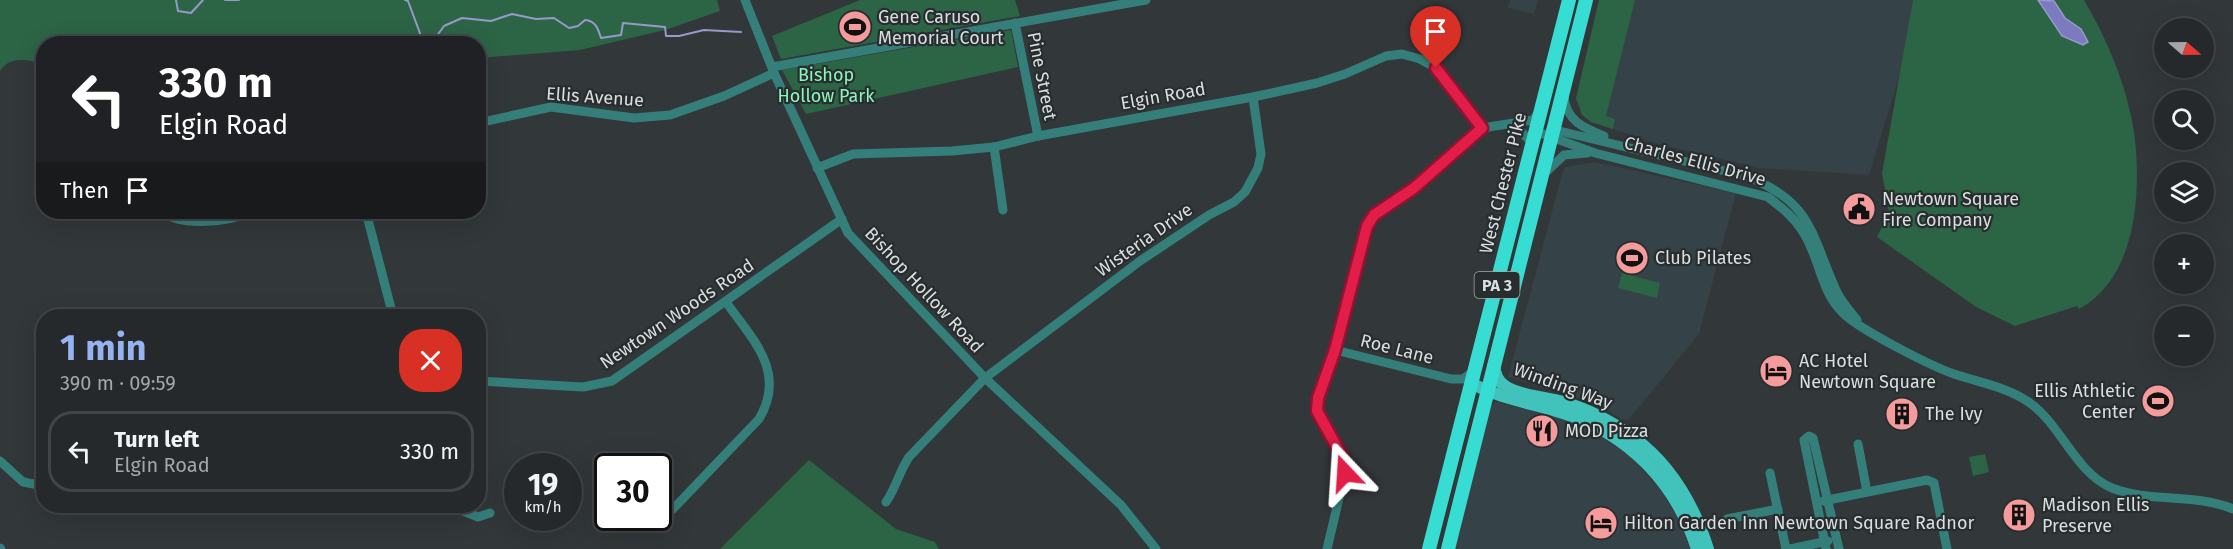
<!DOCTYPE html>
<meta charset="utf-8">
<style>
:root{--surface:#26292b;--page:#2e3133;--text:#f1f3f6;--muted:#a4a6a9;--line:#424547;--accent:#95b2f1}
body{margin:0;font-family:"Fira Sans",sans-serif;background:var(--page);color:var(--text);height:100vh;display:flex;flex-direction:column;font-size:22px;white-space:nowrap}
*{box-sizing:border-box;margin:0}
p{font-size:20px;color:var(--muted)}
.icon{flex:none;width:33px;height:33px;fill:none;stroke:currentColor;stroke-width:2;stroke-linecap:round;stroke-linejoin:round}
.map{position:relative;flex:1;overflow:hidden}
.details{position:absolute;left:36px;top:309px;width:450px;height:204px;display:flex;flex-direction:column;background:var(--surface);border-radius:24px;box-shadow:0 6px 24px #0002,0 0 0 2px var(--line)}
.details>*{flex:none}
.banner{position:absolute;left:36px;top:36px;width:450px;height:183px;border-radius:24px;box-shadow:0 6px 24px #0002,0 0 0 2px var(--line);background:#202124;color:#fff;overflow:hidden}
.needle{width:39px;rotate:110deg}
.fabs{position:absolute;left:2154px;top:18px;display:grid;gap:12px}
.fabs a{display:grid;place-items:center;width:60px;height:60px;border-radius:50%;background:var(--surface);box-shadow:0 6px 24px #0002,0 0 0 2px var(--line);font-size:30px}
.speed{position:absolute;left:504px;top:453px;display:flex;gap:12px;font-size:30px;font-weight:700;text-align:center}
.speed>*{display:grid;place-content:center;width:78px;height:78px;border-radius:50%;background:var(--surface);box-shadow:0 6px 24px #0002,0 0 0 2px var(--line);line-height:1}
.speed small{font-size:15px;font-weight:400}
.speed .limit{border:3px solid #111;border-radius:9px;background:#fff;color:#111}
.pin{position:absolute;display:grid;place-items:center;width:51px;height:51px;color:#fff;margin:-62px -26px;border-radius:50% 50% 50% 0;rotate:-45deg;box-shadow:0 0 6px #0007}
.pin .icon{rotate:45deg}
.me{position:absolute;width:66px;margin:-33px;rotate:340deg;stroke-linejoin:round;filter:drop-shadow(0 0 4px #0008)}
.turn{display:flex;align-items:center;gap:21px;height:126px;padding:0 24px;font-size:27px}
.turn .icon{width:78px;height:78px;stroke-width:2.5}
.turn b{display:block;font-size:42px;line-height:51px}
.then{display:flex;align-items:center;height:57px;padding:0 24px;background:#0003;gap:12px;font-size:22px}
.round{display:grid;place-items:center;flex:none;width:63px;height:63px;border-radius:24px;background:var(--page)}
.summary{display:flex;align-items:center;justify-content:space-between;height:102px;padding:0 24px}
h1{font-size:36px;font-weight:700;line-height:45px;color:var(--accent)}
ul{padding:0;list-style:none}
li{display:flex;align-items:center;gap:18px;height:81px;margin:0 12px 9px;padding:0 12px;border:3px solid var(--line);border-radius:24px}
li div{flex:1}
li b{display:block;font-size:22px}
li em{font-style:normal}
.map>svg:first-child{display:block}
.built{fill:#354247}
.green{fill:#2c6446}
.water{fill:#7d7bc0;stroke:#9999c9;stroke-width:1.5}
.lines{fill:none;stroke-linecap:round;stroke-linejoin:round}
.stream{stroke:#9999c9;stroke-width:2}
.minor{stroke:#357f7a;stroke-width:9}
.major{stroke:#41c2ba;stroke-width:12}
.highway{stroke:#37ddd3;stroke-width:14}
.route-casing{stroke:#92132f;stroke-width:15}
.route{stroke:#e11d48;stroke-width:10}
.labels{text-anchor:middle;stroke-width:4.5;stroke-linejoin:round;paint-order:stroke}
.shield{fill:#282d2f;stroke:#a5a9aa;stroke-width:1.5}
.shield-label{font-size:16px;font-weight:bold;fill:#dadedf}
.poi-label{font-size:18px;fill:#dadedf;stroke:#282d2f;text-anchor:start}
.park-label{font-size:18px;fill:#8af6b9;stroke:#282d2f}
.street-label{font-size:18px;fill:#dadedf;stroke:#282d2f}
</style>
<div class="map">
<svg width="2233" height="549" viewBox="0 0 2233 549">
<rect width="100%" height="100%" fill="#323739"/>
<g class="built">
<path d="M1510 0H1538L1534 14 1508 8Z"/>
<path d="M1632 0H1923L1869 175 1758 168 1659 144 1600 125Z"/>
<path d="M1594 162 1736 193 1699 334 1629 419 1623 420 1600 405 1508 377 1562 174 1565 167Z"/>
<path d="M1496 402 1559 418 1598 434 1629 455 1659 488 1684 527 1692 549H1454L1490 406Z"/>
</g>
<g class="green">
<path d="M0 0H717L720 11 665 30 580 50 479 58 478 44H44L43 64C29 60 10 55 0 71Z"/>
<path d="M860 0H1015L1020 16 781 59 772 36Z"/>
<path d="M1599 0H1635L1606 116 1615 119 1613 129 1591 122 1582 115 1576 98Z"/>
<path d="M1913 0H2084C2107 39 2127 86 2134 132 2142 191 2137 278 2079 309L2077 306 2015 326 1976 307 1877 237 1889 213 1882 173Z"/>
<path d="M1011 30 1018 67 806 114 782 70Z"/>
<path d="M1622 273 1660 283 1657 298 1618 288Z"/>
<path d="M1985 454 1989 472 1973 476 1969 457Z"/>
<path d="M809 460 896 529 935 542 939 549H720Z"/>
</g>
<path class="water" d="M2038 0 2054 1 2065 18 2081 29 2088 42 2083 45 2062 36Z"/>
<g class="lines">
<g class="stream">
<path d="M176 0 178 11 191 13 203 0"/>
<path d="M225 0H239"/>
<path d="M405 0 408 1 424 44"/>
<path d="M431 44 444 26 462 18 491 21 512 14 536 19 554 18 569 28 578 26 585 20C596 21 598 29 601 38L621 35 623 23 665 27 666 36H679L704 30 741 32"/>
</g>
<g class="minor">
<path d="M745 0 774 73 848 233 985 378 1121 505 1156 549"/>
<path d="M1015 23 1038 136"/>
<path d="M772 67 1146 0"/>
<path d="M1564 96C1566 121 1584 128 1604 136"/>
<path d="M478 123 551 107 634 118 670 115 724 96 774 73"/>
<path d="M1514 124 1532 143"/>
<path d="M1551 129 1746 176C1812 202 1810 232 1836 290 1841 301 1850 311 1857 320"/>
<path d="M1535 131 1595 153 1768 197C1782 208 1794 217 1803 232 1820 258 1820 291 1843 313 1860 330 1931 366 1954 374 1978 382 2006 387 2027 401 2061 423 2074 472 2112 488 2150 503 2196 493 2233 509"/>
<path d="M994 147 1003 210"/>
<path d="M817 168 853 154 952 151 994 147 1038 136 1253 97 1317 83 1345 74 1386 56 1402 54 1420 59 1436 68 1482 128"/>
<path d="M1545 173 1564 155 1587 153"/>
<path d="M160 212C186 227 226 222 252 212"/>
<path d="M366 212 393 316"/>
<path d="M112 316 113 313"/>
<path d="M1335 350 1451 379H1463L1475 370"/>
<path d="M478 381 583 387 612 381 842 219"/>
<path d="M1858 444 1867 492"/>
<path d="M0 461 23 482 44 486"/>
<path d="M1770 473 1786 549"/>
<path d="M1823 501 1927 480 1934 483 1947 549"/>
<path d="M886 502C896 488 899 472 909 457L985 378 1140 261 1209 215 1234 202 1245 192 1258 168 1261 154 1253 97"/>
<path d="M451 506 478 517 490 513"/>
<path d="M672 510 759 419C787 372 753 340 726 302"/>
<path d="M1727 519 1778 509"/>
<path d="M0 548 1 549"/>
<path d="M1327 549 1345 473 1343 458 1318 411 1319 398 1335 350 1367 226 1374 215 1414 188 1482 128 1533 120 1538 113"/>
<path d="M1790 549 1828 541"/>
<path d="M1826 549 1804 440 1809 436 1813 438 1839 549"/>
</g>
<g class="major">
<path d="M1494 367C1496 375 1498 382 1505 386 1521 396 1545 397 1563 402 1588 409 1611 421 1633 437 1670 464 1694 505 1708 549"/>
<path d="M1471 383C1501 399 1532 403 1563 413 1629 434 1676 483 1697 549"/>
</g>
<g class="highway">
<path d="M1429 549 1569 0"/>
<path d="M1448 549 1586 0"/>
</g>
</g>
<g class="lines">
<defs>
<path id="route" d="M1345 473 1343 458 1317 411 1318 398 1335 350 1367 226 1374 215 1414 188 1482 128 1436 68"/>
</defs>
<use href="#route" class="route-casing"/>
<use href="#route" class="route"/>
</g>
<defs>
<symbol id="stadium-disc" viewBox="-11 -11 22 22"><circle r="9.5" fill="#f59b9c" stroke="#282d2f"/><path d="M0-5a6.5 5 0 1 0 0 10a6.5 5 0 1 0 0-10ZM-3.5-1.8h7v3.6h-7Z" fill="#111"/></symbol>
<symbol id="civic-disc" viewBox="-11 -11 22 22"><circle r="9.5" fill="#f59b9c" stroke="#282d2f"/><path d="M-.6-6.5H3V-4.5H.6V-3L4-1V1h2V6H-6V1h2V-1L-.6-3ZM-1.2 2.5V6h2.4V2.5Z" fill="#111"/></symbol>
<symbol id="hotel-disc" viewBox="-11 -11 22 22"><circle r="9.5" fill="#f59b9c" stroke="#282d2f"/><path d="M-6-4.5h1.5V1H6V5H4.5V3h-9V5H-6ZM-4 0a1.8 1.8 0 1 1 3.6 0ZM.5 0V-2.5h3Q6-2.5 6 0Z" fill="#111"/></symbol>
<symbol id="building-disc" viewBox="-11 -11 22 22"><circle r="9.5" fill="#f59b9c" stroke="#282d2f"/><path d="M-4-6H4V6H1V3H-1V6H-4ZM-2.5-4.3h1.7v1.8h-1.7ZM.8-4.3h1.7v1.8H.8ZM-2.5-1h1.7V.8h-1.7ZM.8-1h1.7V.8H.8Z" fill="#111"/></symbol>
<symbol id="restaurant-disc" viewBox="-11 -11 22 22"><circle r="9.5" fill="#f59b9c" stroke="#282d2f"/><path d="M-5-6h1v4h1v-4h1v4h1v-4h1v5L-1.5 .5V6h-2V.5L-5-1ZM5-6V6H3V1.5H1.5Q1.5-4 5-6Z" fill="#111"/></symbol>
</defs>
<g fill-rule="evenodd">
<use href="#stadium-disc" x="836" y="8" width="38" height="38"/>
<use href="#civic-disc" x="1840" y="190" width="38" height="38"/>
<use href="#stadium-disc" x="1613" y="239" width="38" height="38"/>
<use href="#hotel-disc" x="1757" y="352" width="38" height="38"/>
<use href="#stadium-disc" x="2139" y="382" width="38" height="38"/>
<use href="#building-disc" x="1883" y="395" width="38" height="38"/>
<use href="#restaurant-disc" x="1523" y="412" width="38" height="38"/>
<use href="#building-disc" x="2000" y="496" width="38" height="38"/>
<use href="#hotel-disc" x="1582" y="504" width="38" height="38"/>
</g>
<g class="labels">
<rect class="shield" x="1474.5" y="272" width="45" height="26" rx="4.5"/>
<g class="shield-label">
<text x="1497" y="291">PA 3</text>
</g>
<g class="poi-label">
<text x="878" y="23">Gene Caruso<tspan x="878" dy="21">Memorial Court</tspan></text>
<text x="1882" y="205">Newtown Square<tspan x="1882" dy="21">Fire Company</tspan></text>
<text x="1655" y="264">Club Pilates</text>
<text x="1799" y="367">AC Hotel<tspan x="1799" dy="21">Newtown Square</tspan></text>
<text x="2135" y="397" text-anchor="end">Ellis Athletic<tspan x="2135" dy="21">Center</tspan></text>
<text x="1925" y="420">The Ivy</text>
<text x="1565" y="437">MOD Pizza</text>
<text x="2042" y="511">Madison Ellis<tspan x="2042" dy="21">Preserve</tspan></text>
<text x="1624" y="529">Hilton Garden Inn Newtown Square Radnor</text>
</g>
<g class="park-label">
<text x="826" y="81">Bishop<tspan x="826" dy="21">Hollow Park</tspan></text>
</g>
<g class="street-label">
<text transform="translate(1042 76) rotate(79)" y="6">Pine Street</text>
<text transform="translate(1163 96) rotate(-10)" y="6">Elgin Road</text>
<text transform="translate(595 97) rotate(4)" y="6">Ellis Avenue</text>
<text transform="translate(1695 161) rotate(15)" y="6">Charles Ellis Drive</text>
<text transform="translate(1503 183) rotate(-76)" y="6">West Chester Pike</text>
<text transform="translate(1144 240) rotate(-35)" y="6">Wisteria Drive</text>
<text transform="translate(924 290) rotate(47)" y="6">Bishop Hollow Road</text>
<text transform="translate(677 314) rotate(-34)" y="6">Newtown Woods Road</text>
<text transform="translate(1397 349) rotate(14)" y="6">Roe Lane</text>
<text transform="translate(1563 386) rotate(20)" y="6">Winding Way</text>
</g>
</g>
</svg>
<div class="fabs">
<a><svg class="needle" viewBox="-14 -14 28 28"><path d="M0-13l5 13h-10z" fill="#e53935"/><path d="M0 13l5-13h-10z" fill="#a4a6a9"/></svg></a>
<a><svg class="icon" aria-label="search" viewBox="0 0 24 24"><circle cx="10" cy="10" r="6"/><path d="M15 15l6 6"/></svg></a>
<a><svg class="icon" aria-label="layers" viewBox="0 0 24 24"><path d="M12 4l9 5-9 5-9-5zM3 14l9 5 9-5"/></svg></a>
<a>+</a>
<a>−</a>
</div>
<div class="speed"><div>19<small>km/h</small></div><div class="limit">30</div></div>
<div class="pin" style="left:1436px;top:68px;background:#d93025"><svg class="icon" aria-label="arrive" viewBox="0 0 24 24"><path d="M6 21V4h12l-3 4 3 4H6"/></svg></div>
<svg class="me" style="left:1345px;top:473px" viewBox="-20 -20 40 40"><path d="M0-17L14 15 0 8-14 15z" fill="#e11d48" stroke="#fff" stroke-width="4"/></svg>
<div class="banner">
<div class="turn"><svg class="icon" aria-label="left" viewBox="0 0 24 24"><path d="M17 20v-9H6M10 6l-5 5 5 5"/></svg><div><b>330 m</b>Elgin Road</div></div>
<div class="then">Then<svg class="icon" aria-label="arrive" viewBox="0 0 24 24"><path d="M6 21V4h12l-3 4 3 4H6"/></svg></div>
</div>
<section class="details">
<div class="summary"><div><h1>1 min</h1><p>390 m · 09:59</p></div><a class="round" style="background:#d93025;color:#fff"><svg class="icon" aria-label="close" viewBox="0 0 24 24"><path d="M6 6l12 12M18 6L6 18"/></svg></a></div>
<ul>
<li><svg class="icon" aria-label="left" viewBox="0 0 24 24"><path d="M17 20v-9H6M10 6l-5 5 5 5"/></svg><div><b>Turn left</b><p>Elgin Road</p></div><em>330 m</em></li>
</ul>
</section>
</div>
